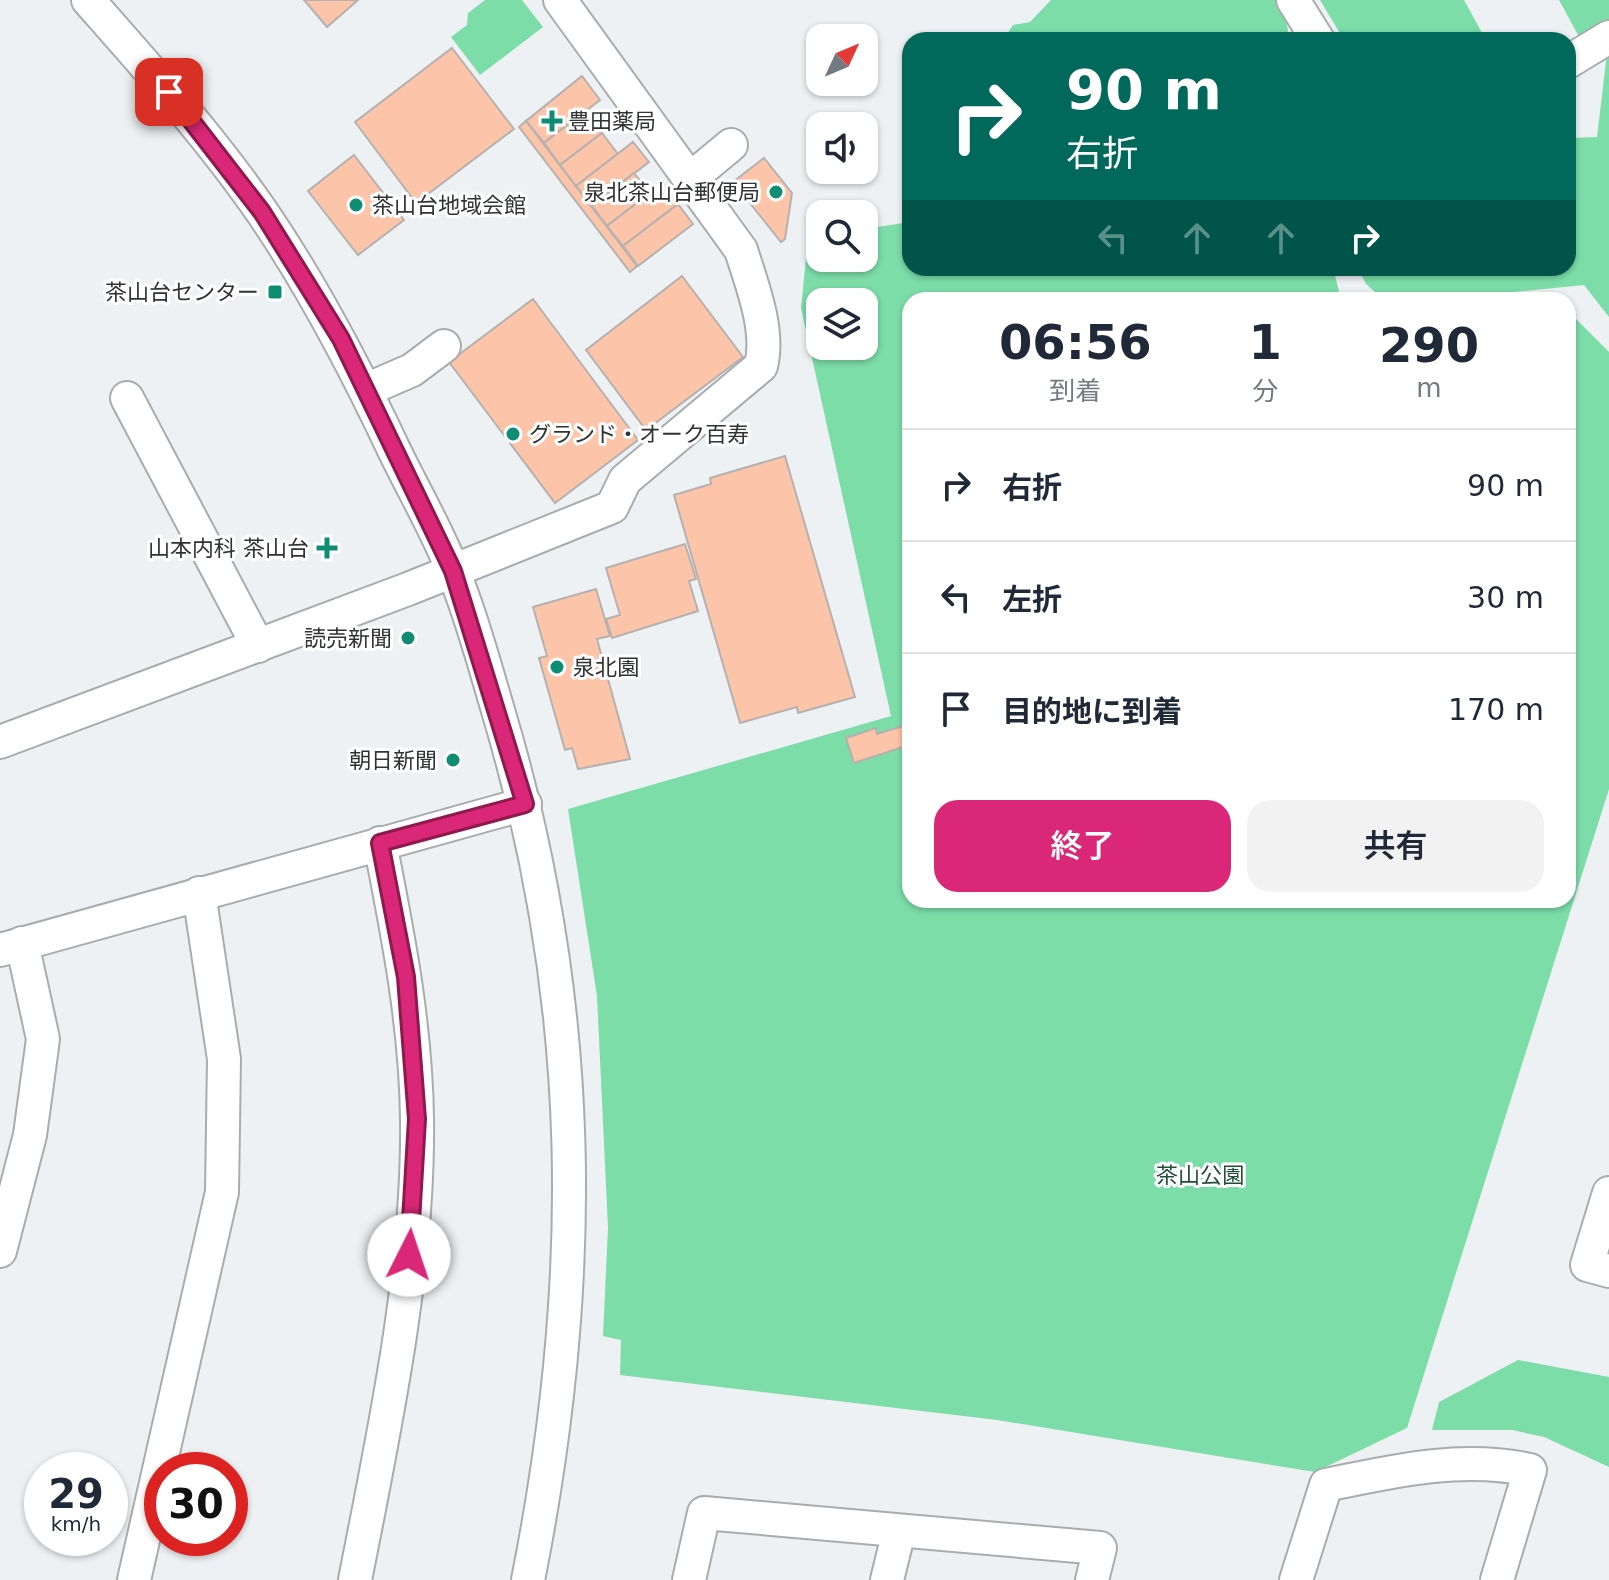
<!DOCTYPE html>
<html lang="ja">
<meta charset="utf-8">
<style>
:root{--surface:#fff;--page:#f2f2f3;--text:#1f2937;--muted:#747a83;--line:#e0e1e3;--accent:#db2777}
body{margin:0;font-family:"DejaVu Sans","Noto Sans JP",sans-serif;background:var(--page);color:var(--text);height:100vh;display:flex;flex-direction:column;font-size:30px;white-space:nowrap}
*{box-sizing:border-box;margin:0}
p{font-size:26px;color:var(--muted)}
.icon{flex:none;width:44px;height:44px;fill:none;stroke:currentColor;stroke-width:2;stroke-linecap:round;stroke-linejoin:round}
.map{position:relative;flex:1;overflow:hidden}
.side{position:absolute;left:902px;top:292px;width:674px;height:616px;display:flex;flex-direction:column;background:var(--surface);border-radius:24px;box-shadow:0 2px 6px #0004}
.side>*{flex:none}
.hud{position:absolute;left:902px;top:32px;width:674px;height:244px;border-radius:24px;box-shadow:0 2px 6px #0004;background:#00695c;color:#fff;overflow:hidden}
.needle{width:52px;rotate:46deg}
.fabs{position:absolute;left:806px;top:24px;display:grid;gap:16px}
.fabs a{display:grid;place-items:center;width:72px;height:72px;border-radius:16px;background:var(--surface);box-shadow:0 2px 6px #0004;font-size:40px}
.speed{position:absolute;left:24px;top:1452px;display:flex;gap:16px;font-size:40px;font-weight:700;text-align:center}
.speed>*{display:grid;place-content:center;width:104px;height:104px;border-radius:50%;background:var(--surface);box-shadow:0 2px 6px #0004;line-height:1}
.speed small{font-size:20px;font-weight:400}
.speed .limit{border:12px solid #d22;background:#fff;color:#111}
.pin{position:absolute;display:grid;place-items:center;width:68px;height:68px;color:#fff;margin:-34px;border-radius:16px;box-shadow:0 4px 12px #0006}
.me{position:absolute;width:88px;margin:-44px;rotate:4deg;stroke-linejoin:round;filter:drop-shadow(0 0 6px #0008)}
.turn{display:flex;align-items:center;gap:28px;height:168px;padding:0 32px;font-size:36px}
.turn .icon{width:104px;height:104px;stroke-width:2.5}
.turn b{display:block;font-size:56px;line-height:68px}
.lanes{display:flex;align-items:center;height:76px;padding:0 32px;background:#0003;justify-content:center;gap:40px;direction:ltr}
.lanes .off{opacity:.35}
.eta{display:flex;justify-content:space-evenly;align-items:center;height:136px;text-align:center}
.eta b{font-size:48px;font-weight:600;line-height:56px}
.cta{display:flex;gap:16px;margin-top:auto;padding:16px 32px}
.cta a{flex:1;height:92px;border-radius:24px;background:var(--accent);color:#fff;font-size:32px;font-weight:600;line-height:92px;text-align:center}
.cta a+a{background:var(--page);color:var(--text)}
ul{padding:0;list-style:none}
li{display:flex;align-items:center;gap:24px;height:112px;padding:0 32px;border-top:2px solid var(--line)}
li div{flex:1}
li b{display:block;font-size:30px}
li em{font-style:normal}
.map>svg:first-child{display:block}
.green{fill:#7cdda9;fill-rule:evenodd}
.building{fill:#fcc4a8;stroke:#b5b1af;stroke-width:2}
.lines{fill:none;stroke-linecap:round;stroke-linejoin:round}
.minor-casing{stroke:#a9acae;stroke-width:36}
.minor{stroke:#fff;stroke-width:32}
.route-casing{stroke:#8e194d;stroke-width:20}
.route{stroke:#db2777;stroke-width:14}
.poi-dot{fill:#0e8d72;stroke:#fff;stroke-width:3}
.labels{text-anchor:middle;stroke-width:6;stroke-linejoin:round;paint-order:stroke}
.poi-label{font-size:22px;fill:#313233;stroke:#fff;text-anchor:end}
.park-label{font-size:22px;fill:#224d37;stroke:#fff}
</style>
<div class="map">
<svg width="1609" height="1580" viewBox="0 0 1609 1580">
<rect width="100%" height="100%" fill="#eef1f4"/>
<g class="green">
<path d="M485 0H522L543 27 480 75 451 37 467 25 468 13Z"/>
<path d="M1051 0H1284L1289 40H1003L1013 25 1030 22Z"/>
<path d="M1320 0H1464L1486 40H1344Z"/>
<path d="M1559 0H1609V317L1584 285 1494 294 1491 300H1384L1366 284 1358 268H1568V138L1597 137 1608 45 1583 44Z"/>
<path d="M910 222V268H1333L1340 295 1345 300H910V900H1568V311L1609 352V789L1407 1428 1315 1472 997 1420 620 1375 621 1340 603 1336 608 1228 597 996 568 809 891 716 801 308 808 239 820 237V258H864V229ZM820 302H864V346H820Z"/>
<path d="M1518 1360 1609 1377V1467L1544 1437 1512 1430H1432L1439 1402Z"/>
</g>
<g class="building">
<path d="M304 0H358L327 27Z"/>
<path d="M452 48 514 129 416 203 355 122Z"/>
<path d="M582 76 600 100 544 143 526 121Z"/>
<path d="M585 111 602 133 560 165 544 143Z"/>
<path d="M526 121 637 266 630 272 519 127Z"/>
<path d="M602 133 618 154 576 186 560 165Z"/>
<path d="M633 142 649 162 592 206 576 186Z"/>
<path d="M354 155 404 220 358 255 308 191Z"/>
<path d="M764 158 792 193 785 239 781 242 733 182Z"/>
<path d="M634 173 650 193 607 226 592 206Z"/>
<path d="M663 183 678 204 623 246 607 226Z"/>
<path d="M678 204 693 224 638 266 623 246Z"/>
<path d="M682 276 743 357 646 430 586 350Z"/>
<path d="M533 299 638 440 555 503 449 362Z"/>
<path d="M785 456 855 697 798 713 797 707 740 723 674 495 711 484 710 478Z"/>
<path d="M685 544 696 579 689 581 698 611 612 638 606 619 620 615 606 568Z"/>
<path d="M596 589 610 636 597 639 630 759 578 769 572 748 565 750 539 658 547 656 533 607Z"/>
<path d="M903 726 909 745 854 763 846 738 876 728 877 734Z"/>
</g>
<g class="lines">
<defs>
<g id="minor">
<path d="M88 0C148 68 210 137 262 212 314 288 356 369 395 452 415 493 439 534 455 576 472 618 484 663 497 707 586 1003 588 1278 528 1580"/>
<path d="M1293 0 1318 40"/>
<path d="M1568 62 1609 37"/>
<path d="M690 179 731 145"/>
<path d="M366 390 412 370 444 346"/>
<path d="M127 398 258 646"/>
<path d="M0 742 408 589 612 507 625 480 761 366C770 330 752 285 741 250L560 0"/>
<path d="M0 950 525 804"/>
<path d="M1609 1193 1587 1265 1609 1271"/>
<path d="M0 1251 30 1135 43 1039 22 943"/>
<path d="M134 1580 222 1192 224 1059 199 893"/>
<path d="M355 1580C384 1432 419 1270 417 1119 416 1026 398 935 380 843"/>
<path d="M689 1580 704 1513 1100 1548 1092 1580"/>
<path d="M887 1580 899 1531"/>
<path d="M1296 1580 1326 1485C1393 1471 1462 1455 1530 1470L1497 1580"/>
</g>
</defs>
<use href="#minor" class="minor-casing"/>
<use href="#minor" class="minor"/>
</g>
<g class="lines">
<defs>
<path id="route" d="M169 92 262 212 341 339 453 571 525 804 380 843 406 977 417 1119 409 1255"/>
</defs>
<use href="#route" class="route-casing"/>
<use href="#route" class="route"/>
</g>
<g class="poi-dot">
<path d="M548 109h8v8h8v8h-8v8h-8v-8h-8v-8h8z"/>
<circle cx="776" cy="192" r="8"/>
<circle cx="356" cy="205" r="8"/>
<rect x="267" y="284" width="16" height="16" rx="4"/>
<circle cx="513" cy="434" r="8"/>
<path d="M323 536h8v8h8v8h-8v8h-8v-8h-8v-8h8z"/>
<circle cx="408" cy="638" r="8"/>
<circle cx="557" cy="667" r="8"/>
<circle cx="453" cy="760" r="8"/>
</g>
<g class="labels">
<g class="poi-label">
<text x="568" y="129" text-anchor="start">豊田薬局</text>
<text x="760" y="200">泉北茶山台郵便局</text>
<text x="372" y="213" text-anchor="start">茶山台地域会館</text>
<text x="259" y="300">茶山台センター</text>
<text x="529" y="442" text-anchor="start">グランド・オーク百寿</text>
<text x="309" y="556">山本内科 茶山台</text>
<text x="392" y="646">読売新聞</text>
<text x="573" y="675" text-anchor="start">泉北園</text>
<text x="437" y="768">朝日新聞</text>
</g>
<g class="park-label">
<text x="1200" y="1183">茶山公園</text>
</g>
</g>
</svg>
<div class="fabs">
<a><svg class="needle" viewBox="-14 -14 28 28"><path d="M0-13l5 13h-10z" fill="#e53935"/><path d="M0 13l5-13h-10z" fill="#747a83"/></svg></a>
<a><svg class="icon" aria-label="sound" viewBox="0 0 24 24"><path d="M4 9h4l5-4v14l-5-4H4zM17 9q2 3 0 6"/></svg></a>
<a><svg class="icon" aria-label="search" viewBox="0 0 24 24"><circle cx="10" cy="10" r="6"/><path d="M15 15l6 6"/></svg></a>
<a><svg class="icon" aria-label="layers" viewBox="0 0 24 24"><path d="M12 4l9 5-9 5-9-5zM3 14l9 5 9-5"/></svg></a>
</div>
<div class="speed"><div>29<small>km/h</small></div><div class="limit">30</div></div>
<div class="pin" style="left:169px;top:92px;background:#d93025"><svg class="icon" aria-label="arrive" viewBox="0 0 24 24"><path d="M6 21V4h12l-3 4 3 4H6"/></svg></div>
<svg class="me" style="left:409px;top:1255px" viewBox="-20 -20 40 40"><circle r="19" fill="#fff"/><path d="M0-13L10 11 0 6-10 11z" fill="#db2777"/></svg>
<div class="hud">
<div class="turn"><svg class="icon" aria-label="right" viewBox="0 0 24 24"><path d="M7 20v-9h11M14 6l5 5-5 5"/></svg><div><b>90 m</b>右折</div></div>
<div class="lanes"><svg class="icon off" aria-label="left" viewBox="0 0 24 24"><path d="M17 20v-9H6M10 6l-5 5 5 5"/></svg><svg class="icon off" aria-label="ahead" viewBox="0 0 24 24"><path d="M12 20V5M6 11l6-6 6 6"/></svg><svg class="icon off" aria-label="ahead" viewBox="0 0 24 24"><path d="M12 20V5M6 11l6-6 6 6"/></svg><svg class="icon" aria-label="right" viewBox="0 0 24 24"><path d="M7 20v-9h11M14 6l5 5-5 5"/></svg></div>
</div>
<section class="side">
<div class="eta">
<div><b>06:56</b><p>到着</p></div>
<div><b>1</b><p>分</p></div>
<div><b>290</b><p>m</p></div>
</div>
<ul>
<li><svg class="icon" aria-label="right" viewBox="0 0 24 24"><path d="M7 20v-9h11M14 6l5 5-5 5"/></svg><div><b>右折</b></div><em>90 m</em></li>
<li><svg class="icon" aria-label="left" viewBox="0 0 24 24"><path d="M17 20v-9H6M10 6l-5 5 5 5"/></svg><div><b>左折</b></div><em>30 m</em></li>
<li><svg class="icon" aria-label="arrive" viewBox="0 0 24 24"><path d="M6 21V4h12l-3 4 3 4H6"/></svg><div><b>目的地に到着</b></div><em>170 m</em></li>
</ul>
<div class="cta"><a>終了</a><a>共有</a></div>
</section>
</div>
